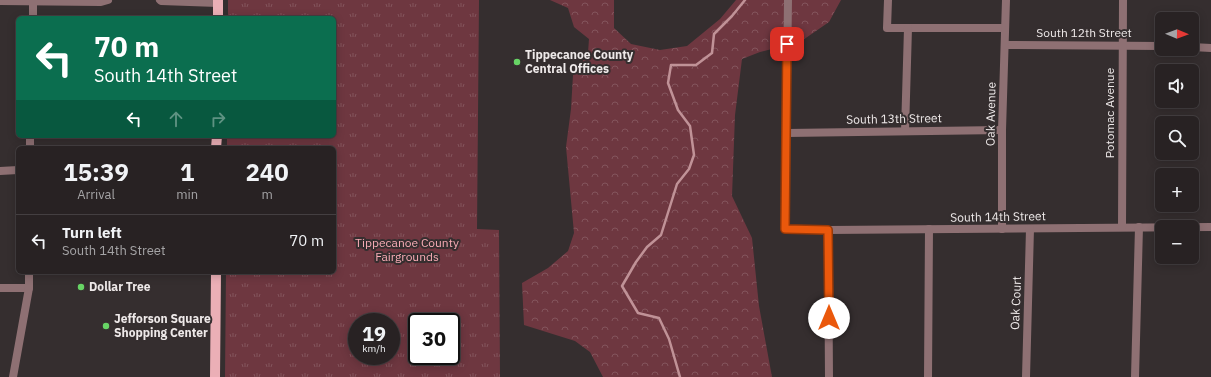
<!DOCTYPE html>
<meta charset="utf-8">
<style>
:root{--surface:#282223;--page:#302a2b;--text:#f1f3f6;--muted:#a5a4a6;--line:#443f41}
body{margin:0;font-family:"IBM Plex Sans",sans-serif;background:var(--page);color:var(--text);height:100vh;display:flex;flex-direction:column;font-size:15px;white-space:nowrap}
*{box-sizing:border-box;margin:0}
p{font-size:13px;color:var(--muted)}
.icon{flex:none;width:22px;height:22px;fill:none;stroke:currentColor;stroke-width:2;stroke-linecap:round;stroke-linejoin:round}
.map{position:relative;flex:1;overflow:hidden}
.side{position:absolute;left:16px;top:146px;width:320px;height:128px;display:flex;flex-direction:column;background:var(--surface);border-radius:6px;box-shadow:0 2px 10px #0003,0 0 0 1px var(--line)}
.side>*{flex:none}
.top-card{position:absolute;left:16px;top:16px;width:320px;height:122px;border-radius:6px;box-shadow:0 2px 10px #0003,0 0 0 1px var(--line);background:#0b6e4f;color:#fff;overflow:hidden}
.needle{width:26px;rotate:91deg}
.buttons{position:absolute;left:1155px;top:12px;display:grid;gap:8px}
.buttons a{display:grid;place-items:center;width:44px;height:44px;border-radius:6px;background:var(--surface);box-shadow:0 2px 10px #0003,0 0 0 1px var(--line);font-size:20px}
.speed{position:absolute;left:348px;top:313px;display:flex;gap:8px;font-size:20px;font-weight:700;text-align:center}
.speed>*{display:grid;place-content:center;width:52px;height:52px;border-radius:50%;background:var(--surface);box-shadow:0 2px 10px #0003,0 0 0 1px var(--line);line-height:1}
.speed small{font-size:10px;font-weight:400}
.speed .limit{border:2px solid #111;border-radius:6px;background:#fff;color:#111}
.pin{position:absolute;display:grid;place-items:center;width:34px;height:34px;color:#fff;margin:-17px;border-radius:8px;box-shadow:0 2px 6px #0006}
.me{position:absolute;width:44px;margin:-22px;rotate:0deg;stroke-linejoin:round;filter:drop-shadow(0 0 3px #0008)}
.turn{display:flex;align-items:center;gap:14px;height:84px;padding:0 12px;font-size:18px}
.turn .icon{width:52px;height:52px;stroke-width:2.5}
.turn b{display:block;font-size:28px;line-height:34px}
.lanes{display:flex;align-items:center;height:38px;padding:0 12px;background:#0003;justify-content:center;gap:20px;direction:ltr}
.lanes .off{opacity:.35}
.eta{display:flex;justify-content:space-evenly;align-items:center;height:68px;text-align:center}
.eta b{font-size:24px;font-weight:800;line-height:28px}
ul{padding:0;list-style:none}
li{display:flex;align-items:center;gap:12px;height:52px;padding:0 12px;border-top:1px solid var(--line)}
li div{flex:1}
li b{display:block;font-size:15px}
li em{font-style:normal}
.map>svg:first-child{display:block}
.forest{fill:url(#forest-crowns)}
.park{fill:url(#park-tufts);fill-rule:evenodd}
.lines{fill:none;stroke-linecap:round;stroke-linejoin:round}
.stream{stroke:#c09297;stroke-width:2.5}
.minor{stroke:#8e7073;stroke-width:8}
.primary{stroke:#ebafb6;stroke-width:10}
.route-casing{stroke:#983908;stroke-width:10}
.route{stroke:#ea580c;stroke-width:7}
.poi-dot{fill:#67d465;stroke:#352e2f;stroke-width:1.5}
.labels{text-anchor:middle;stroke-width:4;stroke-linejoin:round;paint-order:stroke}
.street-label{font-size:12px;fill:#eee9e9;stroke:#352e2f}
.poi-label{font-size:12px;font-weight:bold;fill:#eee9e9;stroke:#352e2f;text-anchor:start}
.park-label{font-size:12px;fill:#f9acb6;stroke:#352e2f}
</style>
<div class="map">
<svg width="1211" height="377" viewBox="0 0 1211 377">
<defs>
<pattern id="forest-crowns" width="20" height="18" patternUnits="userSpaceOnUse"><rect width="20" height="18" fill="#6e3740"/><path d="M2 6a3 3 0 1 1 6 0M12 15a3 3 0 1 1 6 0" fill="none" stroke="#83545c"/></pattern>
<pattern id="park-tufts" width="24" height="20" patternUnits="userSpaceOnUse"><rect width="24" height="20" fill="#6e3740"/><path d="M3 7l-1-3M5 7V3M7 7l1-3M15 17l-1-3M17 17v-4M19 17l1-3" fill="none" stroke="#83545c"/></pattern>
</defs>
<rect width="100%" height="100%" fill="#352e2f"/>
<path class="forest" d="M550 0H614V28L631 44 660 50 687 46 720 19 736 0H841L829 22 800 42 760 52 742 59 735 115 732 196 752 238 759 306 772 377H603L590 352 575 341 524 325 522 283 548 268 568 251 574 233 566 147 571 109 573 75 588 53 589 39 574 27 568 8Z"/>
<path class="park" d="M228 0H479L477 229 499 230 500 377H225L226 272H334V148H227V136H334V18H228ZM357 322H391V356H357ZM417 322H451V356H417Z"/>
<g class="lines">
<path class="stream" d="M680 377 669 339 659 318 638 313 622 286 636 262 647 247 661 235 677 184 689 169 694 155 690 126 678 110 668 83 671 65H696L712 53 714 34 732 16 745 0"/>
<g class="minor">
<path d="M160 0 161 1 218 3"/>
<path d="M788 0 785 229 828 230 1211 227"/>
<path d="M888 0 887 28H1005"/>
<path d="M0 1 101 2 108 0"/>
<path d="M33 18V0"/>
<path d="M1005 45 1162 46"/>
<path d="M1192 47 1211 48"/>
<path d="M905 131 908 28"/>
<path d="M787 133 1002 130"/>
<path d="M30 148V136"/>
<path d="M0 171 18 170"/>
<path d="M1122 227 1123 0"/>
<path d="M1002 229V130L1006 0"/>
<path d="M828 230 829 377"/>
<path d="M0 288H29"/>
<path d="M13 377 29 288V272"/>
<path d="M928 377 929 229"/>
<path d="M1026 377 1030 229"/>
<path d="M1135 377 1139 227"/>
</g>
<g class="primary">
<path d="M218 18V0"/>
<path d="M216 148 217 136"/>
<path d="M215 377 216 272"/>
</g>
</g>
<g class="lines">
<defs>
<path id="route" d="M787 44 785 229 828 230 829 318"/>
</defs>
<use href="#route" class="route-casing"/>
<use href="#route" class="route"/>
</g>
<g class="poi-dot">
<circle cx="517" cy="62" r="4"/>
<circle cx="81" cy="287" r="4"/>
<circle cx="106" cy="326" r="4"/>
</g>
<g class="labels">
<g class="street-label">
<text x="1084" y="37">South 12th Street</text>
<text transform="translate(1110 113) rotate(-90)" y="4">Potomac Avenue</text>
<text transform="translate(991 114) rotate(-89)" y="4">Oak Avenue</text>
<text transform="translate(894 119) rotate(-1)" y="4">South 13th Street</text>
<text transform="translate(998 217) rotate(-1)" y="4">South 14th Street</text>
<text transform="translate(1016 303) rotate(-88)" y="4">Oak Court</text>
</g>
<g class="poi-label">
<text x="525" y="59">Tippecanoe County<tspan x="525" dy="14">Central Offices</tspan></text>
<text x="89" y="291">Dollar Tree</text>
<text x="114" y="323">Jefforson Square<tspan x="114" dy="14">Shopping Center</tspan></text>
</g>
<g class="park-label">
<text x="407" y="247">Tippecanoe County<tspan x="407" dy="14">Fairgrounds</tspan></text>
</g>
</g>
</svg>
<div class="buttons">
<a><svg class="needle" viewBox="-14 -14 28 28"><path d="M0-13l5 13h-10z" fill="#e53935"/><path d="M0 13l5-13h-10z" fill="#a5a4a6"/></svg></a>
<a><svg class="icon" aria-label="sound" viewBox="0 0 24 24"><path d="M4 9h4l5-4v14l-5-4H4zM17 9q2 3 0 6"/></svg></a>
<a><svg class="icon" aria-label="search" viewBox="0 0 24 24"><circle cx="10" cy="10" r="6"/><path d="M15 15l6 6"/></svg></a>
<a>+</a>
<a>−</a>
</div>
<div class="speed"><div>19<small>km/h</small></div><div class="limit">30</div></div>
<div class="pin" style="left:787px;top:44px;background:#d93025"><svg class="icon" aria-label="arrive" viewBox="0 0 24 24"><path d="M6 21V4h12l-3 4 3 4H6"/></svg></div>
<svg class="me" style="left:829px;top:318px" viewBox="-20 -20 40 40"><circle r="19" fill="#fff"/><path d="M0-13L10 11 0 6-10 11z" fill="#ea580c"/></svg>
<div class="top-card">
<div class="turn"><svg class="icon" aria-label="left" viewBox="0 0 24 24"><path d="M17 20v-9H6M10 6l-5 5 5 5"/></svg><div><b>70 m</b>South 14th Street</div></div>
<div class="lanes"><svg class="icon" aria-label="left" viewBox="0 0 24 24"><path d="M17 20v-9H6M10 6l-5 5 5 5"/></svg><svg class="icon off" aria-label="ahead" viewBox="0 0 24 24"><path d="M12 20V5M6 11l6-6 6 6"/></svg><svg class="icon off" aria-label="right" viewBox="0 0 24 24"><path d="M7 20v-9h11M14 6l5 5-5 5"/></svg></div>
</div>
<section class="side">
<div class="eta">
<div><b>15:39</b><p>Arrival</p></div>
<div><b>1</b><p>min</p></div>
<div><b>240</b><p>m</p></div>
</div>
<ul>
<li><svg class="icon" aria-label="left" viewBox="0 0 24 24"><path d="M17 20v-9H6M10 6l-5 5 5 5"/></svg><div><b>Turn left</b><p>South 14th Street</p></div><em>70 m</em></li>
</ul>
</section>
</div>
